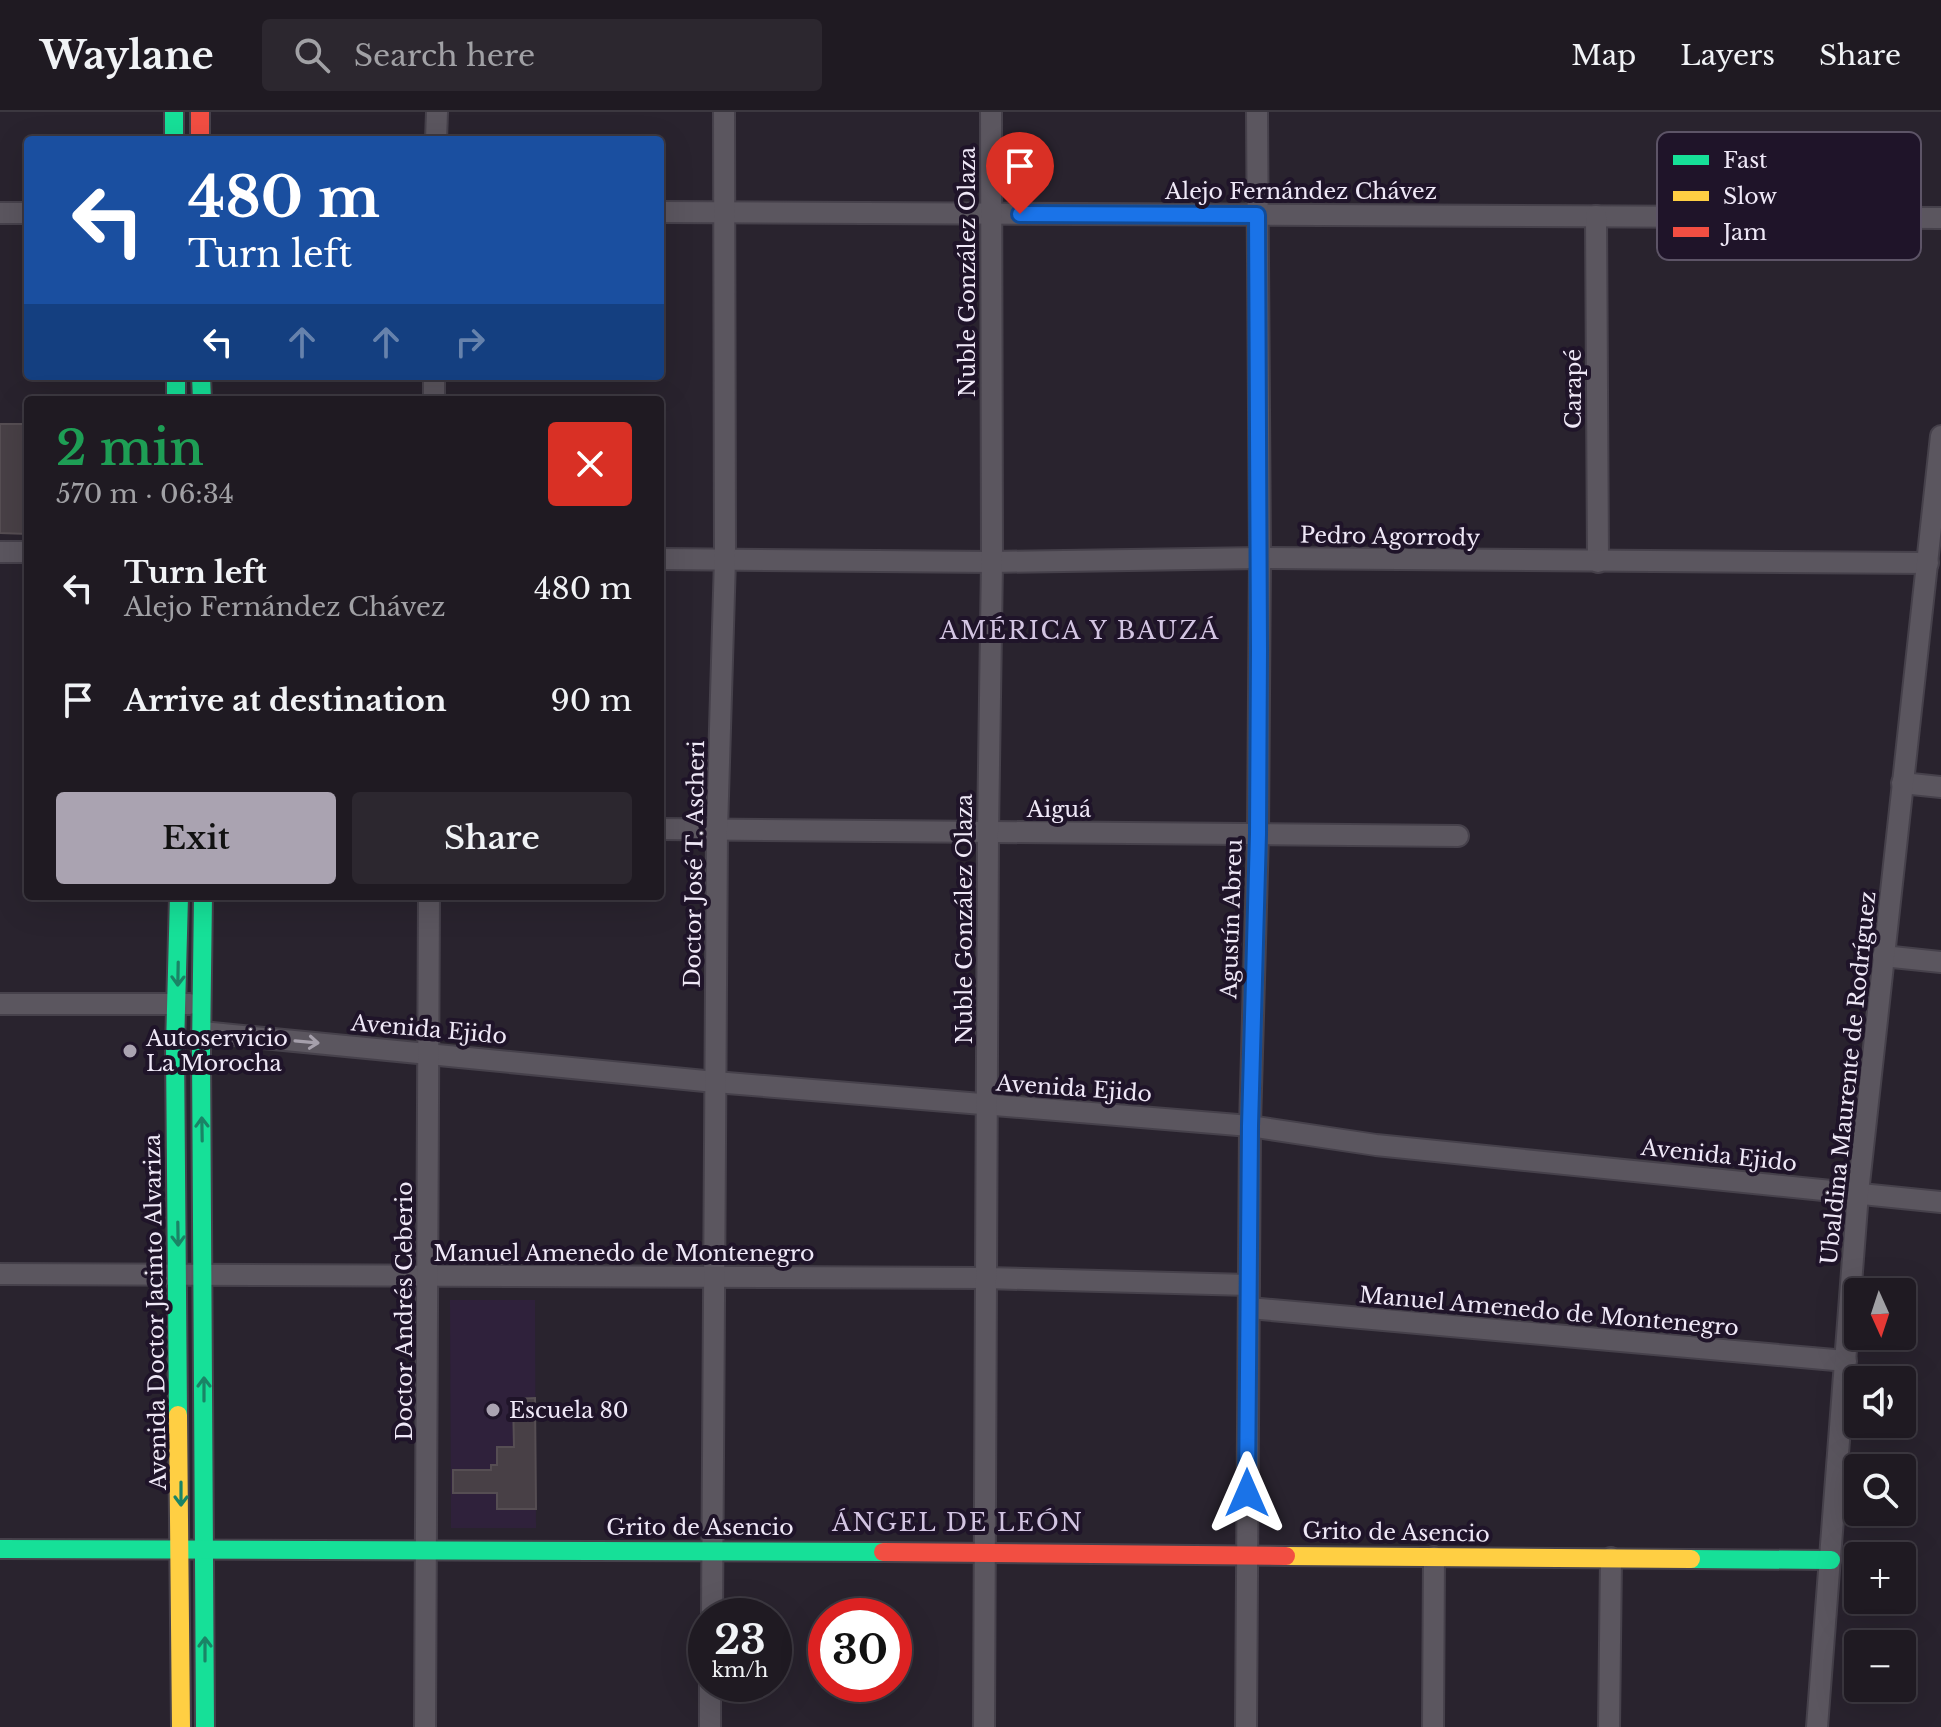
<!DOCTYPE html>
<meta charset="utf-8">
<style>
:root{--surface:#1f1a22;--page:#2c272f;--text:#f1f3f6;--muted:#a1a1a5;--line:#3c3840;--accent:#aaa3b1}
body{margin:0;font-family:"Libre Baskerville",serif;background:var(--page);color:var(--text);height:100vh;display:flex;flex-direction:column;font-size:30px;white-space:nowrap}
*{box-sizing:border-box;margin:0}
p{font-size:26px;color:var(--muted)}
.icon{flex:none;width:44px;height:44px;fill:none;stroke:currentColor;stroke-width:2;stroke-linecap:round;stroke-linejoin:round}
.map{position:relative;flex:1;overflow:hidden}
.side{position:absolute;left:24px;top:284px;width:640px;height:504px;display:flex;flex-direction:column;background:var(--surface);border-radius:8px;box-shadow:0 8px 32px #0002,0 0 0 2px var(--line)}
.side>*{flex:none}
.top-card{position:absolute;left:24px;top:24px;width:640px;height:244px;border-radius:8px;box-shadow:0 8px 32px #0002,0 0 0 2px var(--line);background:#1a4fa0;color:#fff;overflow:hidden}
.needle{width:52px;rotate:177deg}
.fabs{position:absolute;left:1844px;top:1166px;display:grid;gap:16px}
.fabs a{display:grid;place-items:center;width:72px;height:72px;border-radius:8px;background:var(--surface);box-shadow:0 8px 32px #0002,0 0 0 2px var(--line);font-size:40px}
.speed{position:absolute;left:688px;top:1486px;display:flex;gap:16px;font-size:40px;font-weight:700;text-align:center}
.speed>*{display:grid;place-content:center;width:104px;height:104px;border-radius:50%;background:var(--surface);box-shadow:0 8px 32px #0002,0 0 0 2px var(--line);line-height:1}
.speed small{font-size:20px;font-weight:400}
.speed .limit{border:12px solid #d22;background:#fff;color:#111}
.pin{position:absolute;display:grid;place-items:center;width:68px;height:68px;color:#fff;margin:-82px -34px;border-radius:50% 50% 50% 0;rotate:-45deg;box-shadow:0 0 8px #0007}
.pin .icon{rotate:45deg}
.me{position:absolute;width:88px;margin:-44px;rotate:0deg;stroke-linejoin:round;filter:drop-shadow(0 0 6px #0008)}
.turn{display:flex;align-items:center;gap:28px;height:168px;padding:0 32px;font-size:36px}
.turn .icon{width:104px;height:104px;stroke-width:2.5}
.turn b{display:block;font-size:56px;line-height:68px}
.lanes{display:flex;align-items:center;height:76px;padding:0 32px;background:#0003;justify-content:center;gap:40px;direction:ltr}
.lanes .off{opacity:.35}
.round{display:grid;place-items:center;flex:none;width:84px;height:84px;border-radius:8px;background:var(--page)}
.summary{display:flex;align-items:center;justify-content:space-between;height:136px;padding:0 32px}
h1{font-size:48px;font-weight:600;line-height:60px;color:#1e9e55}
.cta{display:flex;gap:16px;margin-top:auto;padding:16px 32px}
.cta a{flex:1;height:92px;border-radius:8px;background:var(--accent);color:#111;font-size:32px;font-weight:600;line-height:92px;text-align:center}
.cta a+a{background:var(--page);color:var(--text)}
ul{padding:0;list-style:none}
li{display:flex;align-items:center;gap:24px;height:112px;padding:0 32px}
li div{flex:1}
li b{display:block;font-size:30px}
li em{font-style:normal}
header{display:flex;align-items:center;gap:48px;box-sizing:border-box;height:112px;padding:0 40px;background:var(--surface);border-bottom:2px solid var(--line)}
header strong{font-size:38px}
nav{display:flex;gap:44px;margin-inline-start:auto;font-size:28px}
.search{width:560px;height:72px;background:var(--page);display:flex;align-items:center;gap:20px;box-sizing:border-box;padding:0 28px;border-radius:8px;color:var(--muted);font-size:30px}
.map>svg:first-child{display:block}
.built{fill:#2f213b}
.building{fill:#484046;stroke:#564e53;stroke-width:2}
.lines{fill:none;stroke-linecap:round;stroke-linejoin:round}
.street-casing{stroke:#46414b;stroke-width:24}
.fast-casing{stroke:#46414b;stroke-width:22}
.slow-casing{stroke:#46414b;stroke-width:22}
.jam-casing{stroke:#46414b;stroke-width:22}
.street{stroke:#5b565f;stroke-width:20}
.fast{stroke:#16e098;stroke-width:18}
.slow{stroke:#ffcf43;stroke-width:18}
.jam{stroke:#f24e42;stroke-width:18}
.oneway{stroke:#1a8466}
.oneway2{stroke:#a59fab}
.route-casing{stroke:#114b97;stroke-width:20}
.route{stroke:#1a73e8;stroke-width:14}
.poi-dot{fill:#aaa3b1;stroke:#1f1429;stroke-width:3}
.labels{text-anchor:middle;stroke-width:8;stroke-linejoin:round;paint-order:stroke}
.street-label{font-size:22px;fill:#efe8f7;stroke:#1f1429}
.poi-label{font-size:22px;fill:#efe8f7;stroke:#1f1429;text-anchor:start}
.neighbourhood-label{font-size:24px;letter-spacing:2px;fill:#d3c5e2;stroke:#1f1429}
.key{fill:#1f1429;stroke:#5d5467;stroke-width:2}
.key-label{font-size:22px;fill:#efe8f7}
</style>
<header>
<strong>Waylane</strong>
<div class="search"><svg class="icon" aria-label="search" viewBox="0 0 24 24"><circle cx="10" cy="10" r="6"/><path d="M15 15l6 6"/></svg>Search here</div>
<nav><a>Map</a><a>Layers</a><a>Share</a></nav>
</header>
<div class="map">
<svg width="1941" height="1615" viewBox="0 0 1941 1615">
<rect width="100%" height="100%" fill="#29232e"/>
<path class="built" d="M450 1188H535L536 1416H451Z"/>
<g class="building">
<path d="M0 312H28V422L0 421Z"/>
<path d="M535 1286 536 1397H497V1381H453V1358H491V1353H497V1335H514L513 1287Z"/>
</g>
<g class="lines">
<defs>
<g id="street">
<path d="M436 28 437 0"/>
<path d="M660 100 1941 106"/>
<path d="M0 101H28"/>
<path d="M1596 104 1598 450"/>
<path d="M434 288V264"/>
<path d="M0 440H28"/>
<path d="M660 447 992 450 1260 446 1928 451"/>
<path d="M1902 671 1941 675"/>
<path d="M660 717 1458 724"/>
<path d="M1883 844 1941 850"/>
<path d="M0 892H190"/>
<path d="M202 920 715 970 1250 1014 1376 1033 1941 1090"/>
<path d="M0 1162 985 1166 1249 1173"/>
<path d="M1249 1196 1846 1249"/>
<path d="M712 1504 717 718 725 447 724 0"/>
<path d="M425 1615 429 784"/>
<path d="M710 1615V1572"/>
<path d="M984 1615 988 721 992 450 991 0"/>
<path d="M1246 1615 1250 1014 1258 722 1260 446 1257 0"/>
<path d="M1433 1615 1434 1445"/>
<path d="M1609 1615 1611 1446"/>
<path d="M1817 1615 1858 1081 1941 324"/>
</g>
<g id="fast">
<path d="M174 0V28"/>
<path d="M176 264V288"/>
<path d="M201 264 202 288"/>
<path d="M203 784 201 939 205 1615"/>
<path d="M178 1303 175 935 179 784"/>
<path d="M0 1437 883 1440"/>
<path d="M1691 1447 1831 1448"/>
</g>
<g id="slow">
<path d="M178 1303 181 1615"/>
<path d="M1286 1444 1691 1447"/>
</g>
<g id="jam">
<path d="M200 0V28"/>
<path d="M883 1440 1286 1444"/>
</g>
</defs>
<use href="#street" class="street-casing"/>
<use href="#fast" class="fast-casing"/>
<use href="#slow" class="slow-casing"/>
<use href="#jam" class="jam-casing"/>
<use href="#street" class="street"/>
<use href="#fast" class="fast"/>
<use href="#slow" class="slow"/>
<use href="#jam" class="jam"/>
</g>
<defs><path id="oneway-shaft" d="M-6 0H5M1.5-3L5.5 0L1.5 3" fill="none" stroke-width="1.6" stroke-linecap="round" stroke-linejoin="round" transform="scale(2)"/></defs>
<g class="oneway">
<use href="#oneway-shaft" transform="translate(178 862) rotate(91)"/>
<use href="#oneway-shaft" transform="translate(202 1017) rotate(-91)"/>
<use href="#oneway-shaft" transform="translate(178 1122) rotate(89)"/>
<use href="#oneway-shaft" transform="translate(204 1277) rotate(-90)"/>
<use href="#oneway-shaft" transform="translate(181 1382) rotate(90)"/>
<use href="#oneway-shaft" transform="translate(205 1537) rotate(-90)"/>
</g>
<use class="oneway2" href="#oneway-shaft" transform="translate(307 930) rotate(5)"/>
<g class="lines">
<defs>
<path id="route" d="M1020 102 1257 103 1259 538 1258 722 1250 1014 1247 1381"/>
</defs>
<use href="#route" class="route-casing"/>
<use href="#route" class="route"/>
</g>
<g class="poi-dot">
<circle cx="130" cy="939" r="8"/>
<circle cx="493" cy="1298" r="8"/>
</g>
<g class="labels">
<g class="street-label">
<text x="1301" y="87">Alejo Fernández Chávez</text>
<text transform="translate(967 160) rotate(-90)" y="8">Nuble González Olaza</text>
<text transform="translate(1573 277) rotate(-90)" y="8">Carapé</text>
<text transform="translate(1390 424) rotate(1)" y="8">Pedro Agorrody</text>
<text x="1059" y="705">Aiguá</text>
<text transform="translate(694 752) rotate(-89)" y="8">Doctor José T. Ascheri</text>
<text transform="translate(964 807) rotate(-90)" y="8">Nuble González Olaza</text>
<text transform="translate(1231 807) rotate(-88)" y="8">Agustín Abreu</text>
<text transform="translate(429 917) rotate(5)" y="8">Avenida Ejido</text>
<text transform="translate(1848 966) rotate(-84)" y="8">Ubaldina Maurente de Rodríguez</text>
<text transform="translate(1074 976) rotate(4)" y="8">Avenida Ejido</text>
<text transform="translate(1719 1043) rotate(6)" y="8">Avenida Ejido</text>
<text x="624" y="1149">Manuel Amenedo de Montenegro</text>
<text transform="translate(404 1199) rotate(-90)" y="8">Doctor Andrés Ceberio</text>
<text transform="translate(1549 1199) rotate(5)" y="8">Manuel Amenedo de Montenegro</text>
<text transform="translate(155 1200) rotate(-91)" y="8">Avenida Doctor Jacinto Alvariza</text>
<text x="700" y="1423">Grito de Asencio</text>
<text transform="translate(1396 1420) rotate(1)" y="8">Grito de Asencio</text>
</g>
<g class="poi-label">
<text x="146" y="934">Autoservicio<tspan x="146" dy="25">La Morocha</tspan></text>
<text x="509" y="1306">Escuela 80</text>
</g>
<g class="neighbourhood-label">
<text x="1080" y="527">AMÉRICA Y BAUZÁ</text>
<text x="958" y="1419">ÁNGEL DE LEÓN</text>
</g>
</g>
<rect x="1657" y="20" width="264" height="128" rx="12" class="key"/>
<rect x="1673" y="43" width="36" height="10" fill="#16e098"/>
<rect x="1673" y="79" width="36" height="10" fill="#ffcf43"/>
<rect x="1673" y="115" width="36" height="10" fill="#f24e42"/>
<g class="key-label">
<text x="1723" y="56">Fast</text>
<text x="1723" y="92">Slow</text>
<text x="1723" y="128">Jam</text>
</g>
</svg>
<div class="fabs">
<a><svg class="needle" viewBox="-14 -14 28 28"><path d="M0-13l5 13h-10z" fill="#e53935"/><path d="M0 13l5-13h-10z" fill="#a1a1a5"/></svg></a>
<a><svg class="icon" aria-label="sound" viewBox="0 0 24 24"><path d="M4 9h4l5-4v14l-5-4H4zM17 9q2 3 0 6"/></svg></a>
<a><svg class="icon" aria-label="search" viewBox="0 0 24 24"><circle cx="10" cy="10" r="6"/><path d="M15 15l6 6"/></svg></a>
<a>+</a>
<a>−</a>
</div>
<div class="speed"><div>23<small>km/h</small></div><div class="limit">30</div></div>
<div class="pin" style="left:1020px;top:102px;background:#d93025"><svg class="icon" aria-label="arrive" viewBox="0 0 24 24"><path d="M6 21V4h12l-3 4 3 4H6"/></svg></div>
<svg class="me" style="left:1247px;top:1381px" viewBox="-20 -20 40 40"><path d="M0-17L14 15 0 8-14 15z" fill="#1a73e8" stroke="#fff" stroke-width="4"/></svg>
<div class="top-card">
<div class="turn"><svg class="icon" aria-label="left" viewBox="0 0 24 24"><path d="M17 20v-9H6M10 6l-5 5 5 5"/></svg><div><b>480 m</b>Turn left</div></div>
<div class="lanes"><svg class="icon" aria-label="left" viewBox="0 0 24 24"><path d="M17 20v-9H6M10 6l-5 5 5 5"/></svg><svg class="icon off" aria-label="ahead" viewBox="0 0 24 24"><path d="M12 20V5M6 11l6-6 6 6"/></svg><svg class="icon off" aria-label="ahead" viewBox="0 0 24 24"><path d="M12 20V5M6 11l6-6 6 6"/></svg><svg class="icon off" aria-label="right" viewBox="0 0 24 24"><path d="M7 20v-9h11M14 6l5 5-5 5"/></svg></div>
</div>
<section class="side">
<div class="summary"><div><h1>2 min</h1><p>570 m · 06:34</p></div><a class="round" style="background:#d93025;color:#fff"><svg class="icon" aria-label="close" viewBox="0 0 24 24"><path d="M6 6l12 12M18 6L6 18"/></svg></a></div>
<ul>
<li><svg class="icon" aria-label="left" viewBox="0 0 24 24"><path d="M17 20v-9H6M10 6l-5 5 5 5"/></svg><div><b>Turn left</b><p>Alejo Fernández Chávez</p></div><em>480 m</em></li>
<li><svg class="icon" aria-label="arrive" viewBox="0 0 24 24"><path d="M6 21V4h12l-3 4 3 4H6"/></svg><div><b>Arrive at destination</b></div><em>90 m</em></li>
</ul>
<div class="cta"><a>Exit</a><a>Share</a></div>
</section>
</div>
